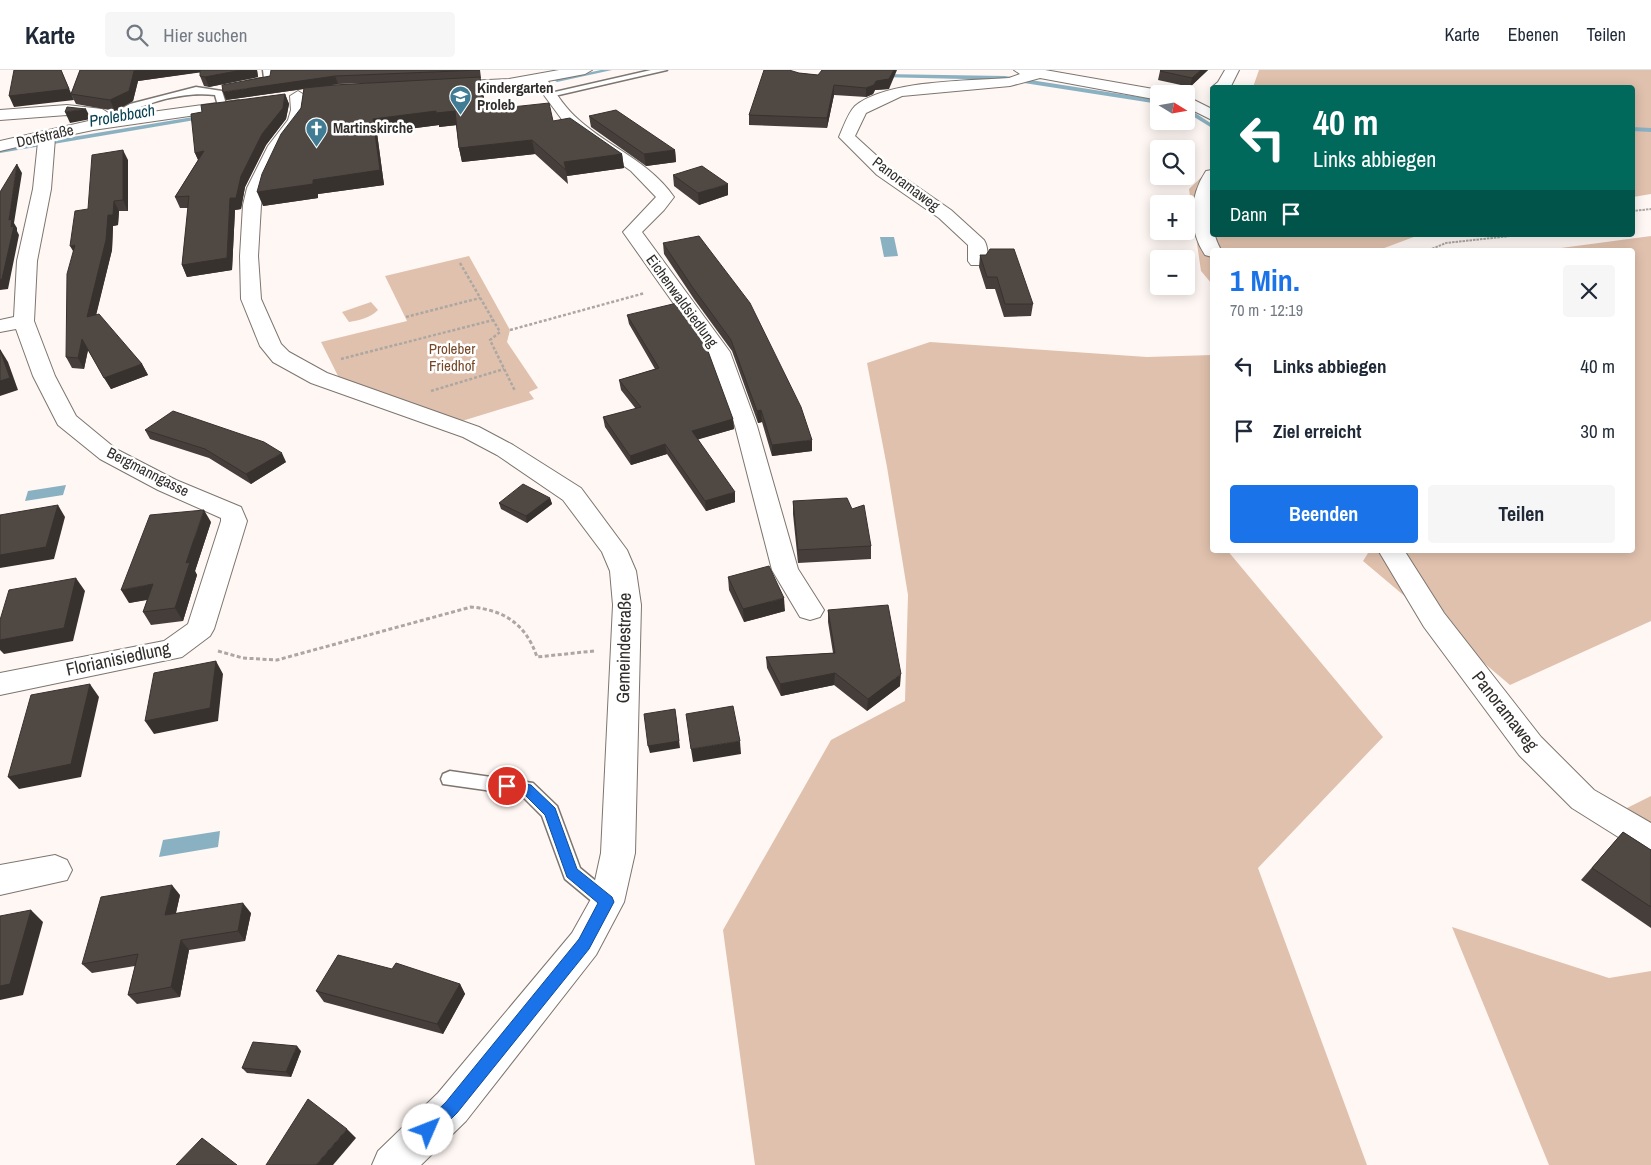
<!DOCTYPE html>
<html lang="de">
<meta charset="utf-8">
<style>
:root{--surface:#fff;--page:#f6f6f7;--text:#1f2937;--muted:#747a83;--line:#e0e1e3;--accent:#1a73e8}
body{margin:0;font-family:"Archivo Narrow",sans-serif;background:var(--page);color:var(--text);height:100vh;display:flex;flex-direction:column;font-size:19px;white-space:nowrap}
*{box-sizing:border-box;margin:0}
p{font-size:16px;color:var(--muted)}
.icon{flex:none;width:28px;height:28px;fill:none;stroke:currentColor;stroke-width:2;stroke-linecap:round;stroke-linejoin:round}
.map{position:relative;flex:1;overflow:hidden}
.details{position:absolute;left:1210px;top:178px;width:425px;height:305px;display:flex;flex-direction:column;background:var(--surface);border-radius:5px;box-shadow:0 2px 12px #0003}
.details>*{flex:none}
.guide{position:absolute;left:1210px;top:15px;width:425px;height:152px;border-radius:5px;box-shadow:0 2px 12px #0003;background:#00695c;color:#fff;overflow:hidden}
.needle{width:32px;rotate:101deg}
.buttons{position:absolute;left:1150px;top:15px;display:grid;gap:10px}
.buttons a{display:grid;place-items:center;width:45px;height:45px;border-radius:5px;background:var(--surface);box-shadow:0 2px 12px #0003;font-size:25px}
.pin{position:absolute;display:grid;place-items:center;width:42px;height:42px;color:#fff;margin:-21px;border:2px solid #fff;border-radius:50%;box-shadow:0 1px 5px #0007}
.me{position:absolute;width:55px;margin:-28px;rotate:46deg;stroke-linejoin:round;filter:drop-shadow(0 0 4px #0008)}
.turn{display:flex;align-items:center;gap:18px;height:105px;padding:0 20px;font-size:22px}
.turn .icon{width:65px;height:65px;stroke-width:2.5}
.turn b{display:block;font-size:35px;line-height:42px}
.then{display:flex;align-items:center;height:48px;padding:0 20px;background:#0003;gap:10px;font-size:19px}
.round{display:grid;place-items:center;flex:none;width:52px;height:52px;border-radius:5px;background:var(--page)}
.summary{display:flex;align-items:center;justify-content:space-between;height:85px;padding:0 20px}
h1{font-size:30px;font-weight:800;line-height:38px;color:var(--accent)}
.cta{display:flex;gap:10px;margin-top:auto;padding:10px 20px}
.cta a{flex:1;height:58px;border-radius:5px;background:var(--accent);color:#fff;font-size:20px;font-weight:800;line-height:58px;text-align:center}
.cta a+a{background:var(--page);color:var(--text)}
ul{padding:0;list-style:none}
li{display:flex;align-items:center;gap:15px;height:65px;padding:0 20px}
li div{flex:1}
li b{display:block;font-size:19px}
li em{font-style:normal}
header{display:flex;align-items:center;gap:30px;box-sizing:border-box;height:70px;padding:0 25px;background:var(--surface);border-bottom:1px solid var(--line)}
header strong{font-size:24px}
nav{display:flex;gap:28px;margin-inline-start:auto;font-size:18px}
.search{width:350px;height:45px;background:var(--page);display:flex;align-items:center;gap:12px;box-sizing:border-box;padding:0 18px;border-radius:5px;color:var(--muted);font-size:19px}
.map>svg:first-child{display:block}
.green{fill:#e0c1ad}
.water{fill:#8ab1c2}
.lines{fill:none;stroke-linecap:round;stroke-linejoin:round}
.stream{fill:#8ab1c2;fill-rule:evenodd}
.service-casing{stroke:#7d756f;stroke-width:3}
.minor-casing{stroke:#7d756f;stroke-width:2}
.path-far2{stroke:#ada7a3;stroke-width:2;stroke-dasharray:2.5 1;stroke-linecap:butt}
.path-far1{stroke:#ada7a3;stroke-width:2.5;stroke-dasharray:3 2;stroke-linecap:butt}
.path{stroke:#ada7a3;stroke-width:3;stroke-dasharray:4 2.5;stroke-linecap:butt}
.service{fill:#fff;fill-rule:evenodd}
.minor{fill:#fff;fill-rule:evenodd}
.wall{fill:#453e3a;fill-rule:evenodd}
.shaded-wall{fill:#38322f}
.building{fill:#504843;stroke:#38322f}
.route{fill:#1a73e8;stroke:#114b97}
.labels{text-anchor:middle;stroke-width:5;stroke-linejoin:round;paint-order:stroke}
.far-poi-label{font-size:15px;font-weight:bold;fill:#302d2a;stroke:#fff;text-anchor:start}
.far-street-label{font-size:15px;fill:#302d2a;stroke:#fff}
.far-park-label{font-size:15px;fill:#764727;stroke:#fff}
.far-water-label{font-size:16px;font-style:italic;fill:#064053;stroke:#fff}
.street-label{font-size:18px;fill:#302d2a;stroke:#fff}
</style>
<header>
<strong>Karte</strong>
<div class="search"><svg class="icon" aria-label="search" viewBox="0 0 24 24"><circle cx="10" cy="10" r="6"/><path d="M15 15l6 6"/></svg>Hier suchen</div>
<nav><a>Karte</a><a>Ebenen</a><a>Teilen</a></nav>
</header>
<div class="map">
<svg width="1651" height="1095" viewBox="0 0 1651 1095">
<rect width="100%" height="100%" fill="#fff7f3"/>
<g class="green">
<path d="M1259 0H1651V124L1633 127 1632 18 1253 17Z"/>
<path d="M1212 97V165H1419L1379 180H1212V214L1201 201 1189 119Z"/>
<path d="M1651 166V551L1510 615 1363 491 1370 480H1632V180H1546Z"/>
<path d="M469 186 510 260 507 272 538 318 529 322 534 329 462 351 402 329 386 326 340 310 321 272 407 251 385 206Z"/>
<path d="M371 232 378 240C370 248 360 250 349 252L342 242Z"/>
<path d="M930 272 1147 287 1212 285V480H1227L1383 667 1258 798 1367 1095H755L723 860 831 670 905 631 908 525 887 397 867 293Z"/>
<path d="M1651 726V756L1623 740Z"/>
<path d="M1452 857 1609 908 1651 901V1095H1549Z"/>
</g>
<g class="water">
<path d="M880 167H894L898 186 884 187Z"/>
<path d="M66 415 63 425 25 431 28 421Z"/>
<path d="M220 761 218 777 159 787 163 770Z"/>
</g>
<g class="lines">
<g class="stream">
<path d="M601 0H612L557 12 554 10Z"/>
<path d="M882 4 1005 6 1159 30V34L1005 10 880 7 879 6Z"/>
<path d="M488 17 491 19 490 20 469 22 466 20 469 18Z"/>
<path d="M1186 37 1212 54V58L1186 42Z"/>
<path d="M205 45 208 47 207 48 0 83V79Z"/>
<path d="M1632 57 1651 58V62L1632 61Z"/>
</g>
<defs>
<g id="service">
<path d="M263 0H271L272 12 248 15V11L264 8Z"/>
<path d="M651 0H667L550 27 546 24Z"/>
<path d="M196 17 222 21 227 37 219 39 215 25C184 21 147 32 119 47L111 45 130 34Z"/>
<path d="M450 701 533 713 557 736 580 798 614 826 617 832 614 838 607 841 600 838 565 809 542 746 521 725 443 714 441 709 443 704Z"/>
</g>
<g id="minor">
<path d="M559 0H592L585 4 548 11C557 25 566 39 579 50 610 78 649 91 674 127L664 140 642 162 730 282 757 356 798 499 824 540 820 547 810 550 800 547 772 500 735 356 708 282 623 162 656 127 631 101 566 55 535 13 509 17 446 20 439 16 446 12 509 9Z"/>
<path d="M1014 0H1045L1159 20 1166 24H1159V30L1040 8 1010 16 902 26 866 43 855 66 889 97 951 140 984 170C988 176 989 189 985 195H971L968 191V175L939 148 877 105 839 67C843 58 848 43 855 36 887 10 968 11 1009 8L1020 4Z"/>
<path d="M1225 0H1239L1230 18H1212V19L1211 18 1218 12Z"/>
<path d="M298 21 306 26 307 40 304 51 284 77 265 118 261 135 258 186 261 229 281 274 289 282 327 303 479 357 513 375 581 418 627 480 636 501 641 535 635 783 624 832 596 885 466 1051 421 1095H372L378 1081 438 1023 572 863 591 829 601 783 613 535 610 501 602 482 563 430 497 385 463 367 311 313 273 292 260 276 241 229 240 186 243 135 247 118 268 76 288 50 291 40 290 26Z"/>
<path d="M1186 26 1212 39V50L1186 37Z"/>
<path d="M239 30 247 35 244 38 93 60 55 68 51 119 37 191 34 251 55 306 76 346 116 379 176 410 241 437 247 451 214 559 210 566 182 587 0 625V603L164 571 188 554 221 451V448L158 420 100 389 58 355 33 306 16 259 0 262V250L14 247 17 191 33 119 38 72 0 81V71L93 50Z"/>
<path d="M67 35 102 39 110 44 102 49 67 45 0 50V40Z"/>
<path d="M1212 100C1216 130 1205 151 1221 180H1212V187L1205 185C1188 160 1189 126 1206 101Z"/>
<path d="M1378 480H1404L1444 543 1541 667 1594 720 1651 753V784L1639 780 1572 738 1519 685 1424 557Z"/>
<path d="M55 785 67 790 72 800 67 810 0 825V795Z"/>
</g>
</defs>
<use href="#service" class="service-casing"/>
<use href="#minor" class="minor-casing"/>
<g class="path-far2">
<path d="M1632 141 1651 139"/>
<path d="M1429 180 1446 173 1520 165"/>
</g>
<g class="path-far1">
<path d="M1429 180 1432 179"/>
<path d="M460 193 500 262 490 270 515 321"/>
<path d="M406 247 480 228"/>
<path d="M510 260 645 223"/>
<path d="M341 289 493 250"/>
<path d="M431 321 504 299"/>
</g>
<path class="path" d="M218 581 243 588 277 590 471 537C504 540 526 554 537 587L594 581"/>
<use href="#service" class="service"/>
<use href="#minor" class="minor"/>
</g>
<g class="wall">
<path d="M80 0H257L258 7 209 17 204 16 200 6V2L138 11 133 31 115 41 76 34 71 24Z"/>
<path d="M480 0 481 8H480L483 20 485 40 553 51 622 84 624 98 567 106 568 114 535 84 462 92 459 78 456 55 439 57V55L377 63 384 115 318 124V128L263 136 301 38 304 19 226 30 270 6ZM374 13 330 15 338 14Z"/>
<path d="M1208 0 1190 17 1158 10 1160 1Z"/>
<path d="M799 3 818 5 889 19 875 20 873 24 866 27 834 25 827 58 749 55V45Z"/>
<path d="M285 24 289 34 286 49 266 75 245 117 241 139 235 140 232 200 187 207 182 195 188 138H180L175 127 198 90 195 83Z"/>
<path d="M589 46 675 80 676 92 646 96 591 57Z"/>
<path d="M128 90V141H119L118 155 113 156 112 180 96 244 142 294 148 305 111 319 88 280 84 299 72 298 66 287 88 139Z"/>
<path d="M673 105 728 125 699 135 674 116Z"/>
<path d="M663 173 812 381 772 386 762 352 758 353 732 281 694 229 664 184Z"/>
<path d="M980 185 1033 234 1031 246 1004 247 995 219H986L979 197Z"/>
<path d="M627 245 733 349 734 359 698 369 735 432 706 441 667 384 631 395 605 357 603 347 636 339 621 320 619 310 655 299 629 254Z"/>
<path d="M145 360 286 392 251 414 209 388 150 369Z"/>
<path d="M550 428 552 434 527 453 501 439 499 433Z"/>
<path d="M793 431 871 476V489L798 493 793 444Z"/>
<path d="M211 452 195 501 197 505 183 551 151 555 143 542 147 530 129 533Z"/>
<path d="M728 507 785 541 744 552 729 520Z"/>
<path d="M828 540 900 616 867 641 834 615 781 626 767 598 766 587 833 583 828 552Z"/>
<path d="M1623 762 1651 780V858L1581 810Z"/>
<path d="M180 825 176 843H251L245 871 189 880 180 927 137 934 128 925 135 896 92 903 82 894Z"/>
<path d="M460 914 465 924 443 964 324 932 316 921Z"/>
<path d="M301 981 291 1007 247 1003 242 998Z"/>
</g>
<g class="shaded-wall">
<path d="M61 0 74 30 14 37 9 26Z"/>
<path d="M143 0H203V2L138 11 133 31 115 41 110 30 134 1Z"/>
<path d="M242 0H257L258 7 209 17 205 7Z"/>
<path d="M894 0H897L889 19 875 20 873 24 866 27V18L876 11Z"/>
<path d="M1201 0H1208L1190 17 1192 8Z"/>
<path d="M335 6 338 14 226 30 223 22Z"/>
<path d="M480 7 483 20 487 53 484 40Z"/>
<path d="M834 15V25L827 58V48Z"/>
<path d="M285 24 289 34 286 49 266 75 245 117 241 139 235 140 232 200 187 207 182 195 230 128 262 64Z"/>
<path d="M86 39 91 49 70 53 65 42Z"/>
<path d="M436 41H455L458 55 439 57V55L377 63 384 115 318 124V128L263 136 257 122 313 110 373 49Z"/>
<path d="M532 70 535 84 462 92 459 78Z"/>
<path d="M123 80 128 90V141L123 130Z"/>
<path d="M675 80 676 92 646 96 644 84Z"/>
<path d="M204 81 200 94 195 83Z"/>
<path d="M622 84 624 98 567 106 564 92Z"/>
<path d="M17 94 22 103 14 153 17 158V161L19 165 8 219 0 220V210Z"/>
<path d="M728 114V125L699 135 698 123Z"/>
<path d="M114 131 119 141 118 155 113 156 112 180 93 258 87 247 108 145Z"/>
<path d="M75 175 76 186 70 176Z"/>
<path d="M82 269 88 280 84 299 78 288Z"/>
<path d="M0 279 8 292 18 320 0 326Z"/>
<path d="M142 294 148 305 111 319 104 308Z"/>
<path d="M761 340 762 352 758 353 757 341Z"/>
<path d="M733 349 734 359 693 371 692 361Z"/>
<path d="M812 370V381L772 386V375Z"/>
<path d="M665 374 667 384 631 395 630 386Z"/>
<path d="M282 383 286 392 251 414 246 404Z"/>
<path d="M735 422V432L706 441 705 431Z"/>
<path d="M550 428 552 434 527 453 526 446Z"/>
<path d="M58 435 65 447 54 489 0 498V485Z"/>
<path d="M204 440 211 452 195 501 197 505 183 551 175 538 186 493Z"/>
<path d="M76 508 85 521 73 571 4 584 0 580V570Z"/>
<path d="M153 514 161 527 129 533 121 520Z"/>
<path d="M784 528 785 541 744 552 743 539Z"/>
<path d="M216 591 223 604 218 651 154 664 145 651Z"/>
<path d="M835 603 834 615 781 626 780 614Z"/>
<path d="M901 604 900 616 867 641 868 629Z"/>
<path d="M90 614 99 627 81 707 19 719 8 707Z"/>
<path d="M676 646 680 678 650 683 648 676Z"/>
<path d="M740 671 741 684 693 692 691 679Z"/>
<path d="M172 815 180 825 173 855 165 845Z"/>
<path d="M243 833 251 843 245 871 238 861Z"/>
<path d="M31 840 43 852 23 925 0 930V916Z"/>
<path d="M181 870 189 880 180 927 171 917Z"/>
<path d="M460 914 465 924 443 964 437 954Z"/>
<path d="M297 976 301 981 291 1007 286 1002Z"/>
<path d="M347 1059 356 1068 333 1095H316Z"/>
</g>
<g class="building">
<path d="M14 0H61L69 19 9 26Z"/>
<path d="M80 0H143L134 1 129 21 110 30 71 24Z"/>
<path d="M200 0H242L205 7 200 6Z"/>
<path d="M271 0H480L335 6 223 22 222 15 270 6Z"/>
<path d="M764 0H789L799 3 818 5 822 0H894L889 9 876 11 874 15 866 18 834 15 827 48 749 45Z"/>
<path d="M1161 0H1201L1192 8 1160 1Z"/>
<path d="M480 7 484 40 549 33 553 51 570 48 622 84 564 92 566 100 532 70 459 78 455 41 436 43V41L373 49 380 100 313 110V114L257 122 262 104 281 64 301 38 304 18 334 15Z"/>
<path d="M285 24 283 38 262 64 241 106 236 128H230L227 188 182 195 189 126 175 127 204 81 195 83 191 44 202 42 201 35Z"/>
<path d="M67 37 86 39 65 42Z"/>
<path d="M616 40 675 80 644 84 589 46Z"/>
<path d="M123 80V130L114 131 113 145H108L106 170 87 247 99 244 142 294 104 308 82 269 78 288 66 287 67 204 75 175 70 176 75 141 88 139 92 85Z"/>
<path d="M17 94 9 150 12 149 11 157 14 156 2 209 0 210V122Z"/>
<path d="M702 96 728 114 698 123 673 105Z"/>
<path d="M699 166 750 233 801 337 812 370 772 375 761 340 757 341 731 270 693 218 663 173Z"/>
<path d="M990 179H1014L1033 234H1005L997 207H987L980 185H986Z"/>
<path d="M677 233 705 273 733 349 692 361 735 422 705 431 665 374 630 386 603 347 641 337 619 310 659 298 627 245Z"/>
<path d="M0 280 10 308 0 311Z"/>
<path d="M173 341 264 372 282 383 246 404 205 379 145 360Z"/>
<path d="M523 414 550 428 526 446 499 433Z"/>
<path d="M847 428 852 439 864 435 871 476 798 480 793 431Z"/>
<path d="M58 435 46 477 0 485V445Z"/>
<path d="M204 440 186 493 190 492 175 538 143 542 153 514 121 520 150 445Z"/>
<path d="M769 496 784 528 743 539 728 507Z"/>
<path d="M76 508 64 558 0 570V550L9 520Z"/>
<path d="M888 535 901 604 868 629 835 603 780 614 766 587 835 583 828 540Z"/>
<path d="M216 591 210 638 145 651 154 603Z"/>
<path d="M90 614 71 694 8 707 31 625Z"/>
<path d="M733 636 740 671 691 679 686 644Z"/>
<path d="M675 639 679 671 648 676 644 644Z"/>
<path d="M1623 762 1651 780V837L1592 798Z"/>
<path d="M172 815 165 845 243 833 238 861 181 870 171 917 128 925 138 884 82 894 101 827Z"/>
<path d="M31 840 10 914 0 916V846Z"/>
<path d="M338 885 392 899 396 893 460 914 437 954 316 921Z"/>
<path d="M253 972 297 976 286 1002 242 998Z"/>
<path d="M308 1029 347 1059 316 1095H266Z"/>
<path d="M202 1068 237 1095H176Z"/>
</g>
<path class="route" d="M507 711 531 715 555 738 577 799 612 827 614 832 589 879 457 1043 434 1066 428 1069 422 1066 420 1060 422 1055 446 1032 579 869 598 833 567 807 545 745 523 723 503 720 501 716 503 712Z"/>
<defs>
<symbol id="school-pin" viewBox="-11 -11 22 30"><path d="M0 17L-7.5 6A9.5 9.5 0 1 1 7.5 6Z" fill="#407c94" stroke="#fff"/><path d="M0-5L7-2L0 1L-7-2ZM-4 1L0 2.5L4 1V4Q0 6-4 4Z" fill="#fff"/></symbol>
<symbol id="church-pin" viewBox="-11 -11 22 30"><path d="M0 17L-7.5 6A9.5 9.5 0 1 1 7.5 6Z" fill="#407c94" stroke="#fff"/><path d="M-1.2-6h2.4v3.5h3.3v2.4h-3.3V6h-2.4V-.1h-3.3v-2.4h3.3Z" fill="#fff"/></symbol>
</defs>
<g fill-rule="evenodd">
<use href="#school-pin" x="448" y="14" width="25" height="34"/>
<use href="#church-pin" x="304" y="46" width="25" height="34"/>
</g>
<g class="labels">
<g class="far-poi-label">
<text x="477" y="23">Kindergarten<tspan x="477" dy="17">Proleb</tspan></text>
<text x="333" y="63">Martinskirche</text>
</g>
<g class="far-street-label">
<text transform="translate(45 66) rotate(-13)" y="5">Dorfstraße</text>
<text transform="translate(906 114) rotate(37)" y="5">Panoramaweg</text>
<text transform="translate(682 231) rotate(54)" y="5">Eichenwaldsiedlung</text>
<text transform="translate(148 402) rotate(27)" y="5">Bergmanngasse</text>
</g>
<g class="far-park-label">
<text x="452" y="284">Proleber<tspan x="452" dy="17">Friedhof</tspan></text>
</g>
<g class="far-water-label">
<text transform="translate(122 45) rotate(-10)" y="6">Prolebbach</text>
</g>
<g class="street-label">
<text transform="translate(624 578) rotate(-89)" y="6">Gemeindestraße</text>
<text transform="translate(118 589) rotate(-12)" y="6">Florianisiedlung</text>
<text transform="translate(1505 641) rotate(52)" y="6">Panoramaweg</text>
</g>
</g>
</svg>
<div class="buttons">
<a><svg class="needle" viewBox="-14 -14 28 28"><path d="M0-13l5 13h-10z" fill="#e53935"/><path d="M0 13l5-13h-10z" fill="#747a83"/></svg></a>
<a><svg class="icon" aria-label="search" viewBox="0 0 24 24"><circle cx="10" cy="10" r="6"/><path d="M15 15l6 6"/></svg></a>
<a>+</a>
<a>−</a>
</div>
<div class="pin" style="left:507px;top:716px;background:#d93025"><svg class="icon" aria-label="arrive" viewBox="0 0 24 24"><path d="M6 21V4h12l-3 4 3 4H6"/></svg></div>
<svg class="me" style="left:428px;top:1060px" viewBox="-20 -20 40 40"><circle r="19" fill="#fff"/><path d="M0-13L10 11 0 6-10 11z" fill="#1a73e8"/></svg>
<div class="guide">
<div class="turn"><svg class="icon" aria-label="left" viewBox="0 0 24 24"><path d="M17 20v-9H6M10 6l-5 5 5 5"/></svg><div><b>40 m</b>Links abbiegen</div></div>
<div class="then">Dann<svg class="icon" aria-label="arrive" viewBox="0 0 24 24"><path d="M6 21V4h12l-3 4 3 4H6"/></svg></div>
</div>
<section class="details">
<div class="summary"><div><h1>1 Min.</h1><p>70 m · 12:19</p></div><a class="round"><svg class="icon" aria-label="close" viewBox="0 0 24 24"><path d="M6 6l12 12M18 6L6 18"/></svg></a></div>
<ul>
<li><svg class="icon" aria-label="left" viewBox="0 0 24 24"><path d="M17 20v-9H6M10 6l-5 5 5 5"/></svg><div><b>Links abbiegen</b></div><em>40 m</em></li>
<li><svg class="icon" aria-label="arrive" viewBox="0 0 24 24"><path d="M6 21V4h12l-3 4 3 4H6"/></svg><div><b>Ziel erreicht</b></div><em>30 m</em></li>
</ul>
<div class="cta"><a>Beenden</a><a>Teilen</a></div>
</section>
</div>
